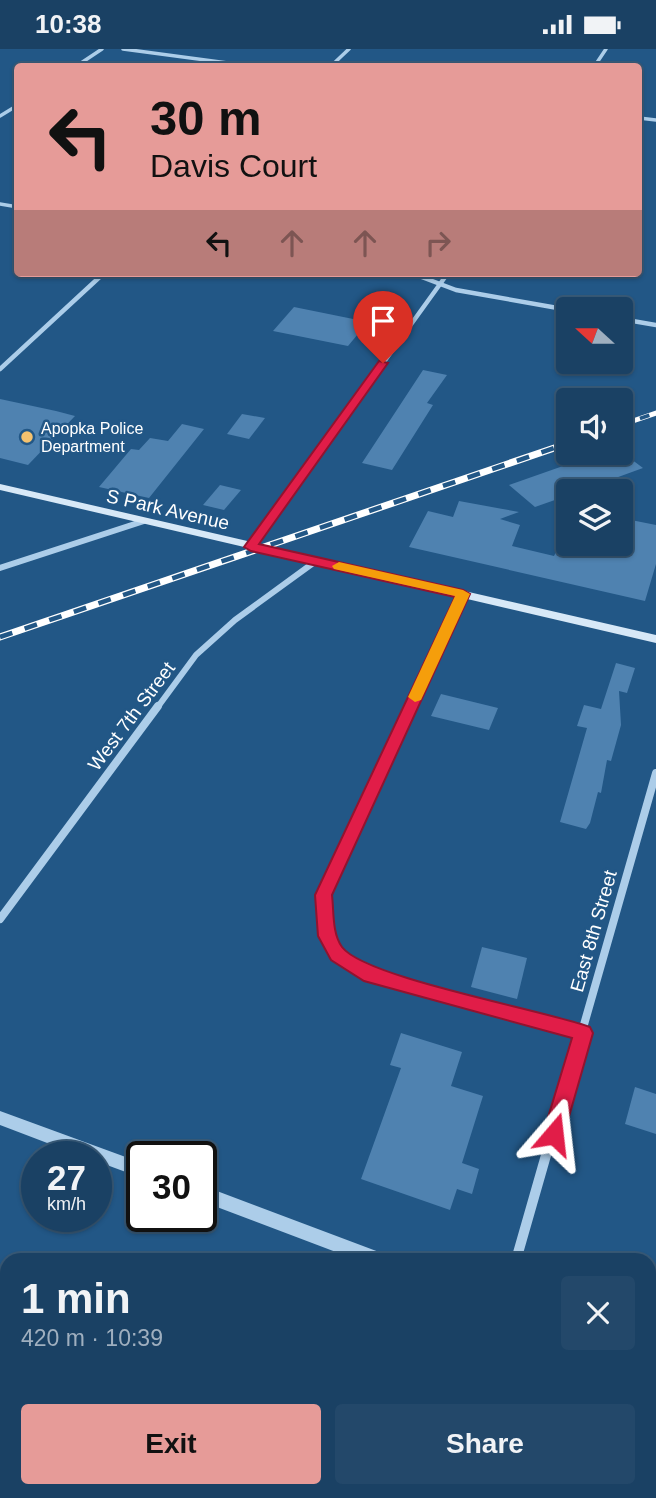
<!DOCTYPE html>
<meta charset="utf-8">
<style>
:root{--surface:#1a4164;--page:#23486a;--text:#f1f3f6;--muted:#9fafbf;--line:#385a78;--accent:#e69b98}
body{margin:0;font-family:Arial,sans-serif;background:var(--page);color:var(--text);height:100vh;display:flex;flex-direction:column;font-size:26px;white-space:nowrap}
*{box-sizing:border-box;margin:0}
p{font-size:23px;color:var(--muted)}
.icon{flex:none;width:38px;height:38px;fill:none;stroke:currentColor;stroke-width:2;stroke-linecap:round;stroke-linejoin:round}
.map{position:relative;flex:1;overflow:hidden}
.panel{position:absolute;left:0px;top:1204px;width:656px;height:245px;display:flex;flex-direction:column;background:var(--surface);border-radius:21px 21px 0 0;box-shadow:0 2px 5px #0004,0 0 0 2px var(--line)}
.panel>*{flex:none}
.top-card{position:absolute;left:14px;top:14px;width:628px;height:214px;border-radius:7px;box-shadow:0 2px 5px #0004,0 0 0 2px var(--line);background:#e69b98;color:#111;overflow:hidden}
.needle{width:46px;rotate:291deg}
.tools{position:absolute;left:556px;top:248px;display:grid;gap:14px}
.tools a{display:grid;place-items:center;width:77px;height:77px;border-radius:7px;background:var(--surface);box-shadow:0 2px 5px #0004,0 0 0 2px var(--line);font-size:35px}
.speed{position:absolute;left:21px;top:1092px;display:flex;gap:14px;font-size:35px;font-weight:700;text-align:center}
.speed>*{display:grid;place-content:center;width:91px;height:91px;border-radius:50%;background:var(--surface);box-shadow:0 2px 5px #0004,0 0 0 2px var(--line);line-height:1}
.speed small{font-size:18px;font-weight:400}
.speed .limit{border:4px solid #111;border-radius:10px;background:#fff;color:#111}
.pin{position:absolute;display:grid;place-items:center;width:60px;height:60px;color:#fff;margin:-72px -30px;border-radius:50% 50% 50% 0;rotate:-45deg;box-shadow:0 0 7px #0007}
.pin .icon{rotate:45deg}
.me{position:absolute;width:77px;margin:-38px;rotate:17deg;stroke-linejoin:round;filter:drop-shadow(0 0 5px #0008)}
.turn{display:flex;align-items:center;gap:24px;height:147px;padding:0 21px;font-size:32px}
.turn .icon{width:91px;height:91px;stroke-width:2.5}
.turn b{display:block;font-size:49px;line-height:60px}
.lanes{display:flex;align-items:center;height:66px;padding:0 21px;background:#0003;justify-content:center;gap:35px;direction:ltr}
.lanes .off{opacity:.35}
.round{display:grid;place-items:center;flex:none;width:74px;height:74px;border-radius:7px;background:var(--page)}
.summary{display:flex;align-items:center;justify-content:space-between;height:119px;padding:0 21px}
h1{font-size:42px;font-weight:600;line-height:52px}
.primary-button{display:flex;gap:14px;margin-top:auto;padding:14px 21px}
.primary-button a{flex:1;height:80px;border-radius:7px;background:var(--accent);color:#111;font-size:28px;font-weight:600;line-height:80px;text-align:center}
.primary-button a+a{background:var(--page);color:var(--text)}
.status{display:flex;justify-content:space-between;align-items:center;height:49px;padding:0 35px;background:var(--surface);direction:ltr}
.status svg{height:19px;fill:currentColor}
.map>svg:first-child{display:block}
.building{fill:#4f82b0}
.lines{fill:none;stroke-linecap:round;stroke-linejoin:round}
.minor-far4{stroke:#accde9;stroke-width:3.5}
.minor-far3{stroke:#accde9;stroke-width:4.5}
.minor-far2{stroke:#accde9;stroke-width:6}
.minor-far1{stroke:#accde9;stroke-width:8}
.minor{stroke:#accde9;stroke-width:10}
.tertiary{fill:#accde9;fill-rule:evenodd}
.secondary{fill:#d7e8f7;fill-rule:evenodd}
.rail-far1-casing{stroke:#fff;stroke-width:5}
.rail-casing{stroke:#fff;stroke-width:7}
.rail-far1{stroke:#225786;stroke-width:3.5;stroke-dasharray:10;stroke-linecap:butt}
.rail{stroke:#225786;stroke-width:4.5;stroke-dasharray:13;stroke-linecap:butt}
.route{fill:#e11d48;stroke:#92132f;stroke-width:2}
.slow{fill:#f59e0b}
.poi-dot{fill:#f5c26e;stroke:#225786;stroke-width:2.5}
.labels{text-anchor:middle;stroke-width:5;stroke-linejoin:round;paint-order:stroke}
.far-poi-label{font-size:16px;fill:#fff;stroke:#225786;text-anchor:start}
.street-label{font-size:19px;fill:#fff;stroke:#225786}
</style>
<div class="status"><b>10:38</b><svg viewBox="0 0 49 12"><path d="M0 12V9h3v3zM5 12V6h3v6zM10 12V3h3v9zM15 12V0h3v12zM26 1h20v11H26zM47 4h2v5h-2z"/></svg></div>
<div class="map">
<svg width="656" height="1449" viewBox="0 0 656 1449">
<rect width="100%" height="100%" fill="#225786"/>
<g class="building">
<path d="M294 258 368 273 348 297 273 282Z"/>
<path d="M423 321 447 326 427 354 433 356 392 421 362 414Z"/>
<path d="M0 350 56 362 75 367 28 416 0 409Z"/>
<path d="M242 365 265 369 249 390 227 385Z"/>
<path d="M182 375 204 380 149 449 99 438 131 400 139 401 150 389 168 392Z"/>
<path d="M600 404H623L643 419 577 443H569V446L535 458 509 436Z"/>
<path d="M220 436 241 441 224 461 203 456Z"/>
<path d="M459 452 519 463 500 470 520 476 512 497 554 507 560 495H621V469L656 476V515L645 552 409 498 428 462 453 468Z"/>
<path d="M616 614 635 619 627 644 619 642 621 676 611 712 607 711 601 744 598 743 590 774 586 780 560 773 587 679 577 677 584 656 601 660Z"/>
<path d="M441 645 498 659 489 681 431 667Z"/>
<path d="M482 898 527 909 517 950 471 938Z"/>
<path d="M401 984 462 1003 451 1037 483 1047 462 1114 479 1120 472 1145 457 1140 450 1161 361 1130 401 1019 390 1016Z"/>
<path d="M635 1038 656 1045V1085L625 1075Z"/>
</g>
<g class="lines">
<g class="minor-far4">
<path d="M123 0 258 18"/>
<path d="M75 18 102 0"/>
<path d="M330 18 349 0"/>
<path d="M594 18 606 0"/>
<path d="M0 67 18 56"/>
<path d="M639 69 656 71"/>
<path d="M0 155 18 158"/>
</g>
<g class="minor-far3">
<path d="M400 224 419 227 456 241 569 261"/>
<path d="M621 270 656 276"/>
<path d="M0 320 104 224"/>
<path d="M332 385 448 224"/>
</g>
<g class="minor-far2">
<path d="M251 497 333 383"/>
<path d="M0 519 144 472"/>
<path d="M157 659 196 606 235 571 316 512"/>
<path d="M410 659 463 545"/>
</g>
<g class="minor-far1">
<path d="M411 657 324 846 327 887 337 906 371 926 583 984"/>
<path d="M0 870 158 657"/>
<path d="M575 1007 656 724"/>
</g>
<g class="minor">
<path d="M516 1211 575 1005"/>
<path d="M448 1449 450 1442"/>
</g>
<g class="tertiary">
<path d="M0 1062 142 1114V1129L96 1112V1108H84L0 1076Z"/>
<path d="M201 1136 379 1203 385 1205 387 1211H357L201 1152Z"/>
<path d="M649 1302 656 1304V1322L649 1320Z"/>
</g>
<path class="secondary" d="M0 435 656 586V594L0 441Z"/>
<defs>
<path id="rail-far1" d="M621 376 656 364"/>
<path id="rail" d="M0 588 569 394"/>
</defs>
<use href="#rail-far1" class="rail-far1-casing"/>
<use href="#rail" class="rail-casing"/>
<use href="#rail-far1" class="rail-far1"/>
<use href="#rail" class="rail"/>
</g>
<path class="route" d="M379 312 388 314 259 495 463 541 470 545 332 846C334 863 332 884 342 898 365 929 544 961 590 978L593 984 564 1085 561 1091 554 1094 546 1091 543 1085 572 989 364 932 331 911 318 887 315 846 455 548 251 502 244 498Z"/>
<path class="slow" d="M339 513 463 541 470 545 421 651 415 653 408 648 455 547 334 520 332 517Z"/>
<circle class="poi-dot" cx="27" cy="388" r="7"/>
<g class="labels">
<g class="far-poi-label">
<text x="41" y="385">Apopka Police<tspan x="41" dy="18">Department</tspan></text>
</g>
<g class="street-label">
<text transform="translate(168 460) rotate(13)" y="7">S Park Avenue</text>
<text transform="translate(131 667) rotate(-53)" y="7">West 7th Street</text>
<text transform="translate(593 882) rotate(-74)" y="7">East 8th Street</text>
</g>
</g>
</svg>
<div class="tools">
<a><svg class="needle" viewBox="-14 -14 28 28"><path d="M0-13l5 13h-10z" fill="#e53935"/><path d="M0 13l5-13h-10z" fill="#9fafbf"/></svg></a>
<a><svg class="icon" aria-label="sound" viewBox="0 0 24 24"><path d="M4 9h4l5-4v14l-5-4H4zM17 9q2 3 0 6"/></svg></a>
<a><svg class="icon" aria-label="layers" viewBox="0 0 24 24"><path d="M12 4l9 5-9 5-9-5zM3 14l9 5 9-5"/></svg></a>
</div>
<div class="speed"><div>27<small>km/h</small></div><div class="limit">30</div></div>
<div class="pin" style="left:383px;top:314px;background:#d93025"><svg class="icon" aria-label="arrive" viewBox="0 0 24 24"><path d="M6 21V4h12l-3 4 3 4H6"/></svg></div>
<svg class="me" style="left:554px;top:1085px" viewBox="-20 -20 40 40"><path d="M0-17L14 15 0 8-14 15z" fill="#e11d48" stroke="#fff" stroke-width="4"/></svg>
<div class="top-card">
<div class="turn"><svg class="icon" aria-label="left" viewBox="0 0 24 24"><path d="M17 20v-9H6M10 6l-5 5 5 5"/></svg><div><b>30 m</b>Davis Court</div></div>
<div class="lanes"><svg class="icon" aria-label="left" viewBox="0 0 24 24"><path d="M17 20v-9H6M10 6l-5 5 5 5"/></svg><svg class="icon off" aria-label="ahead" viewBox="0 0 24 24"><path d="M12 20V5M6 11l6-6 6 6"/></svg><svg class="icon off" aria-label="ahead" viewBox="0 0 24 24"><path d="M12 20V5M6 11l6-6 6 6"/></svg><svg class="icon off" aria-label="right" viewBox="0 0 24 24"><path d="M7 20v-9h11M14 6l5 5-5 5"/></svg></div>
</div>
<section class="panel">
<div class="summary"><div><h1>1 min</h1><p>420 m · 10:39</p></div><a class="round"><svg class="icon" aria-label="close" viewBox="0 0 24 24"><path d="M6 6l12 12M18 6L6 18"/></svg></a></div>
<div class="primary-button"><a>Exit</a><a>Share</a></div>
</section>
</div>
